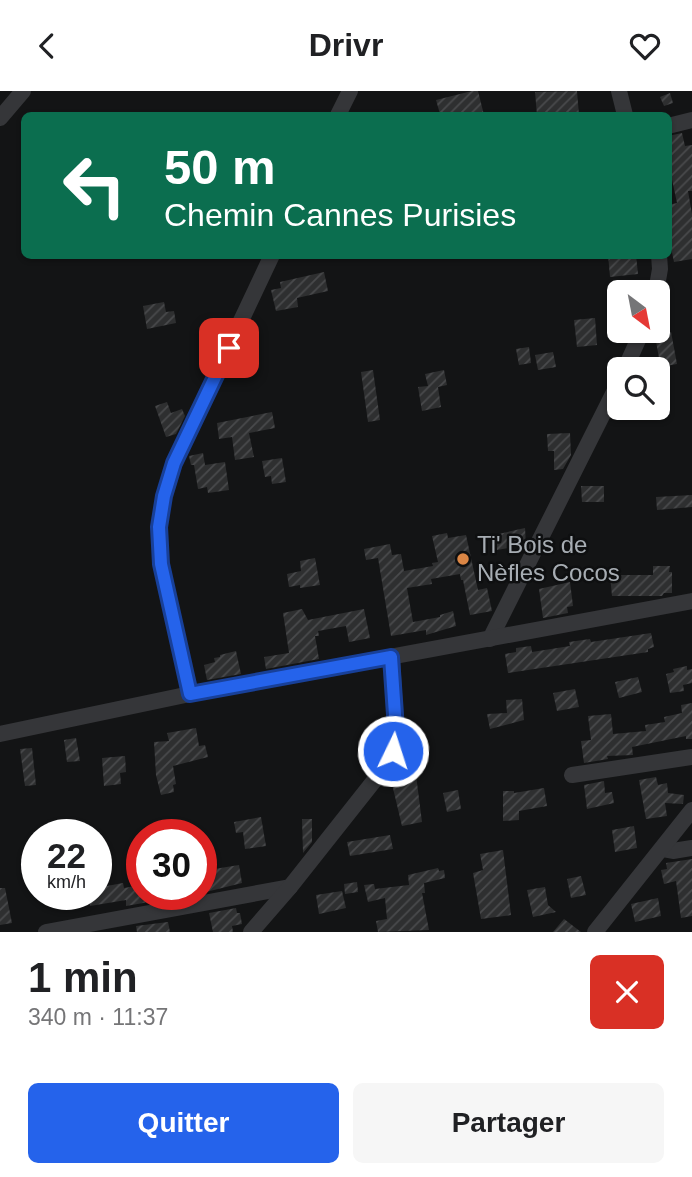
<!DOCTYPE html>
<html lang="fr">
<meta charset="utf-8">
<style>
:root{--surface:#fff;--page:#f6f6f6;--text:#202124;--muted:#757577;--accent:#2563eb}
body{margin:0;font-family:Arial,sans-serif;background:var(--page);color:var(--text);height:100vh;display:flex;flex-direction:column;font-size:26px;white-space:nowrap}
*{box-sizing:border-box;margin:0}
p{font-size:23px;color:var(--muted)}
.icon{flex:none;width:38px;height:38px;fill:none;stroke:currentColor;stroke-width:2;stroke-linecap:round;stroke-linejoin:round}
.map{position:relative;height:841px;overflow:hidden}
.details{display:flex;flex-direction:column;background:var(--surface);flex:1}
.details>*{flex:none}
.banner{position:absolute;left:21px;top:21px;width:651px;height:147px;border-radius:10px;box-shadow:0 2px 5px #0004;background:#0b6e4f;color:#fff;overflow:hidden}
.needle{width:46px;rotate:148deg}
.buttons{position:absolute;left:607px;top:189px;display:grid;gap:14px}
.buttons a{display:grid;place-items:center;width:63px;height:63px;border-radius:10px;background:var(--surface);box-shadow:0 2px 5px #0004;font-size:35px}
.speed{position:absolute;left:21px;top:728px;display:flex;gap:14px;font-size:35px;font-weight:700;text-align:center}
.speed>*{display:grid;place-content:center;width:91px;height:91px;border-radius:50%;background:var(--surface);box-shadow:0 2px 5px #0004;line-height:1}
.speed small{font-size:18px;font-weight:400}
.speed .limit{border:10px solid #d22;background:#fff;color:#111}
.pin{position:absolute;display:grid;place-items:center;width:60px;height:60px;color:#fff;margin:-30px;border-radius:14px;box-shadow:0 4px 10px #0006}
.me{position:absolute;width:77px;margin:-38px;rotate:4deg;stroke-linejoin:round;filter:drop-shadow(0 0 5px #0008)}
.turn{display:flex;align-items:center;gap:24px;height:147px;padding:0 28px;font-size:32px}
.turn .icon{width:91px;height:91px;stroke-width:2.5}
.turn b{display:block;font-size:49px;line-height:60px}
.round{display:grid;place-items:center;flex:none;width:74px;height:74px;border-radius:10px;background:var(--page)}
.overview{display:flex;align-items:center;justify-content:space-between;height:119px;padding:0 28px}
h1{font-size:42px;font-weight:600;line-height:52px}
.button{display:flex;gap:14px;margin-top:auto;padding:14px 28px}
.button a{flex:1;height:80px;border-radius:10px;background:var(--accent);color:#fff;font-size:28px;font-weight:600;line-height:80px;text-align:center}
.button a+a{background:var(--page);color:var(--text)}
header{display:flex;justify-content:space-between;align-items:center;height:91px;padding:0 28px;background:var(--surface);font-size:32px;font-weight:600}
.map>svg:first-child{display:block}
.building{fill:url(#building-hatch)}
.lines{fill:none;stroke-linecap:round;stroke-linejoin:round}
.minor{stroke:#353639;stroke-width:16}
.route-casing{stroke:#184099;stroke-width:18}
.route{stroke:#2563eb;stroke-width:12}
.poi-dot{fill:#db8645;stroke:#0e0f10;stroke-width:2.5}
.labels{text-anchor:middle;stroke-width:5;stroke-linejoin:round;paint-order:stroke}
.poi-label{font-size:24px;fill:#a7adb3;stroke:#0e0f10;text-anchor:start}
</style>
<header><svg class="icon" aria-label="back" viewBox="0 0 24 24"><path d="M15 5l-7 7 7 7"/></svg>Drivr<svg class="icon" aria-label="heart" viewBox="0 0 24 24"><path d="M12 20l-8-8c-3-5 5-10 8-4 3-6 11-1 8 4z"/></svg></header>
<div class="map">
<svg width="692" height="841" viewBox="0 0 692 841">
<defs>
<pattern id="building-hatch" width="6" height="6" patternUnits="userSpaceOnUse" patternTransform="scale(1.75)"><rect width="6" height="6" fill="#2e2f30"/><path d="M-1 1l2-2M0 6l6-6M5 7l2-2" fill="none" stroke="#494a4c"/></pattern>
</defs>
<rect width="100%" height="100%" fill="#131415"/>
<g class="building">
<path d="M472 0H478L484 24H451L450 21 440 23 436 9Z"/>
<path d="M577 0 579 24H537L535 1Z"/>
<path d="M670 2 673 12 664 15 660 6Z"/>
<path d="M682 42 685 55 692 54V100H688L692 123V168L674 171 668 142V114L677 112 668 70V45Z"/>
<path d="M608 164H636L638 183 610 186Z"/>
<path d="M324 181 328 200 297 207 298 216 276 220 271 199 281 197 280 191Z"/>
<path d="M164 211 166 221 174 220 176 232 147 238 143 215Z"/>
<path d="M595 227 597 254 577 256 574 229Z"/>
<path d="M671 241 677 273 666 275 664 266 659 267 655 245Z"/>
<path d="M529 256 531 272 519 274 516 258Z"/>
<path d="M553 261 556 276 538 279 535 264Z"/>
<path d="M373 279 380 329 368 331 361 281Z"/>
<path d="M444 279 447 294 438 296 441 316 422 320 418 296 428 295 425 283Z"/>
<path d="M167 311 171 322 182 318 185 325 176 343 166 346 155 315Z"/>
<path d="M272 321 275 337 249 342 254 366 235 369 232 346 219 348 217 332Z"/>
<path d="M570 342 571 364 563 378 554 379V360H548L547 343Z"/>
<path d="M203 362 205 374 225 371 229 399 208 402 207 396 198 398 194 374H191L189 365Z"/>
<path d="M282 367 286 391 272 393 271 385 265 386 262 370Z"/>
<path d="M581 395H604V411H582Z"/>
<path d="M692 404V416L657 419 656 406Z"/>
<path d="M525 437 526 454 497 459 494 444Z"/>
<path d="M447 442 448 447 466 444 478 499 487 497 492 520 470 524 463 489H461L460 483 431 488 432 493 407 497 413 531 440 526V524L453 520 456 535 426 544V539L391 545 378 467 366 469 364 458 390 453 392 464 401 463 404 480 433 475 432 472 438 471 432 445Z"/>
<path d="M315 467 320 494 300 497V494L289 496 287 483 301 480 300 470Z"/>
<path d="M653 475H670L669 481H672V502H664L662 505H612L610 484H653Z"/>
<path d="M570 491 573 515 567 516 568 522 543 527 539 498Z"/>
<path d="M302 518 308 529 364 518 370 547 349 551 346 535 318 540 319 545H315L319 568 266 578 264 566 289 562 283 522Z"/>
<path d="M651 542 654 556 648 558V561L508 582 505 563 516 561V557L531 555 532 561 570 555 569 551 590 548 591 551Z"/>
<path d="M236 560 241 583 207 589 204 574 215 571 214 567 220 566V564Z"/>
<path d="M687 575V579L692 578V592L683 594 684 600 670 602 666 583 674 581 673 578Z"/>
<path d="M638 586 642 601 619 607 615 591Z"/>
<path d="M575 598 579 616 557 620 553 602Z"/>
<path d="M522 608 524 629 490 638 487 623 507 622 506 609Z"/>
<path d="M692 612V648H686V645L632 656 633 664 607 665 608 668 584 672 581 650 591 649 588 625 611 623 613 643 646 640 645 634 665 631 664 626 682 622 681 614Z"/>
<path d="M196 637 199 655 205 654 208 666 173 675 176 693 173 694 174 701 161 704 156 684 154 651 169 650 167 642Z"/>
<path d="M76 647 80 670 67 671 64 649Z"/>
<path d="M32 657 36 694 25 695 20 658Z"/>
<path d="M125 665 126 681 120 682 121 693 104 695 102 667Z"/>
<path d="M416 684 422 731 402 735 392 693H396L395 685Z"/>
<path d="M656 686 658 694 667 692 668 702 684 704 683 713 665 712 667 725 646 728 639 689Z"/>
<path d="M604 690 605 702 612 701 614 712 587 718 584 694Z"/>
<path d="M544 697 547 715 519 720V729L503 730V700H514V702Z"/>
<path d="M458 699 461 718 447 721 443 702Z"/>
<path d="M261 726 266 755 245 758 243 741 236 742 234 731Z"/>
<path d="M302 728H312V751L303 762Z"/>
<path d="M634 735 637 757 615 761 612 739Z"/>
<path d="M390 744 393 758 350 765 347 751Z"/>
<path d="M503 759 511 824 481 828 473 782 483 779 480 763Z"/>
<path d="M692 768V825L681 827 676 790 664 793 661 779 667 778 666 772Z"/>
<path d="M239 774 242 792 206 801 202 780Z"/>
<path d="M438 777 439 780 444 779 445 787 424 792 425 802H422L429 839 378 841 376 830 387 828 385 807 368 811 364 794 374 793 375 798 409 794 408 784Z"/>
<path d="M581 785 586 804 571 807 567 788Z"/>
<path d="M357 791 358 801 345 803 344 793Z"/>
<path d="M123 792 124 797 142 794V803H165L166 808 126 815V809L90 815 88 803H96V797Z"/>
<path d="M545 796 548 814 556 821 533 826 527 799Z"/>
<path d="M0 797H5L12 832 0 834Z"/>
<path d="M342 800 346 817 319 823 316 804Z"/>
<path d="M658 807 661 825 635 831 631 813Z"/>
<path d="M236 817 237 822H240L242 833 232 835 233 841H213L209 822Z"/>
<path d="M564 828 581 841H553Z"/>
<path d="M168 831 170 841H137L136 835Z"/>
</g>
<g class="lines">
<g class="minor">
<path d="M619 0 625 24"/>
<path d="M338 24 350 0"/>
<path d="M0 27 23 0"/>
<path d="M668 35 692 29"/>
<path d="M656 201 660 178 659 164"/>
<path d="M625 278 642 240"/>
<path d="M490 548 620 289"/>
<path d="M190 603 161 473 159 436 164 405 174 372 272 164"/>
<path d="M0 643 190 603 692 510"/>
<path d="M572 684 692 666"/>
<path d="M662 758 673 760 692 757"/>
<path d="M46 841 290 796"/>
<path d="M251 841 290 796 381 681 393 660 396 637 392 566"/>
<path d="M595 841 692 719"/>
</g>
</g>
<g class="lines">
<defs>
<path id="route" d="M229 257 174 372 164 405 159 436 161 473 190 603 391 566 396 638 393 660"/>
</defs>
<use href="#route" class="route-casing"/>
<use href="#route" class="route"/>
</g>
<circle class="poi-dot" cx="463" cy="468" r="7"/>
<g class="labels">
<g class="poi-label">
<text x="477" y="462">Ti' Bois de<tspan x="477" dy="28">Nèfles Cocos</tspan></text>
</g>
</g>
</svg>
<div class="buttons">
<a><svg class="needle" viewBox="-14 -14 28 28"><path d="M0-13l5 13h-10z" fill="#e53935"/><path d="M0 13l5-13h-10z" fill="#757577"/></svg></a>
<a><svg class="icon" aria-label="search" viewBox="0 0 24 24"><circle cx="10" cy="10" r="6"/><path d="M15 15l6 6"/></svg></a>
</div>
<div class="speed"><div>22<small>km/h</small></div><div class="limit">30</div></div>
<div class="pin" style="left:229px;top:257px;background:#d93025"><svg class="icon" aria-label="arrive" viewBox="0 0 24 24"><path d="M6 21V4h12l-3 4 3 4H6"/></svg></div>
<svg class="me" style="left:393px;top:660px" viewBox="-20 -20 40 40"><circle r="17" fill="#2563eb" stroke="#fff" stroke-width="3"/><path d="M0-11L8 9 0 5-8 9z" fill="#fff"/></svg>
<div class="banner">
<div class="turn"><svg class="icon" aria-label="left" viewBox="0 0 24 24"><path d="M17 20v-9H6M10 6l-5 5 5 5"/></svg><div><b>50 m</b>Chemin Cannes Purisies</div></div>
</div>
</div>
<section class="details">
<div class="overview"><div><h1>1 min</h1><p>340 m · 11:37</p></div><a class="round" style="background:#d93025;color:#fff"><svg class="icon" aria-label="close" viewBox="0 0 24 24"><path d="M6 6l12 12M18 6L6 18"/></svg></a></div>
<div class="button"><a>Quitter</a><a>Partager</a></div>
</section>
